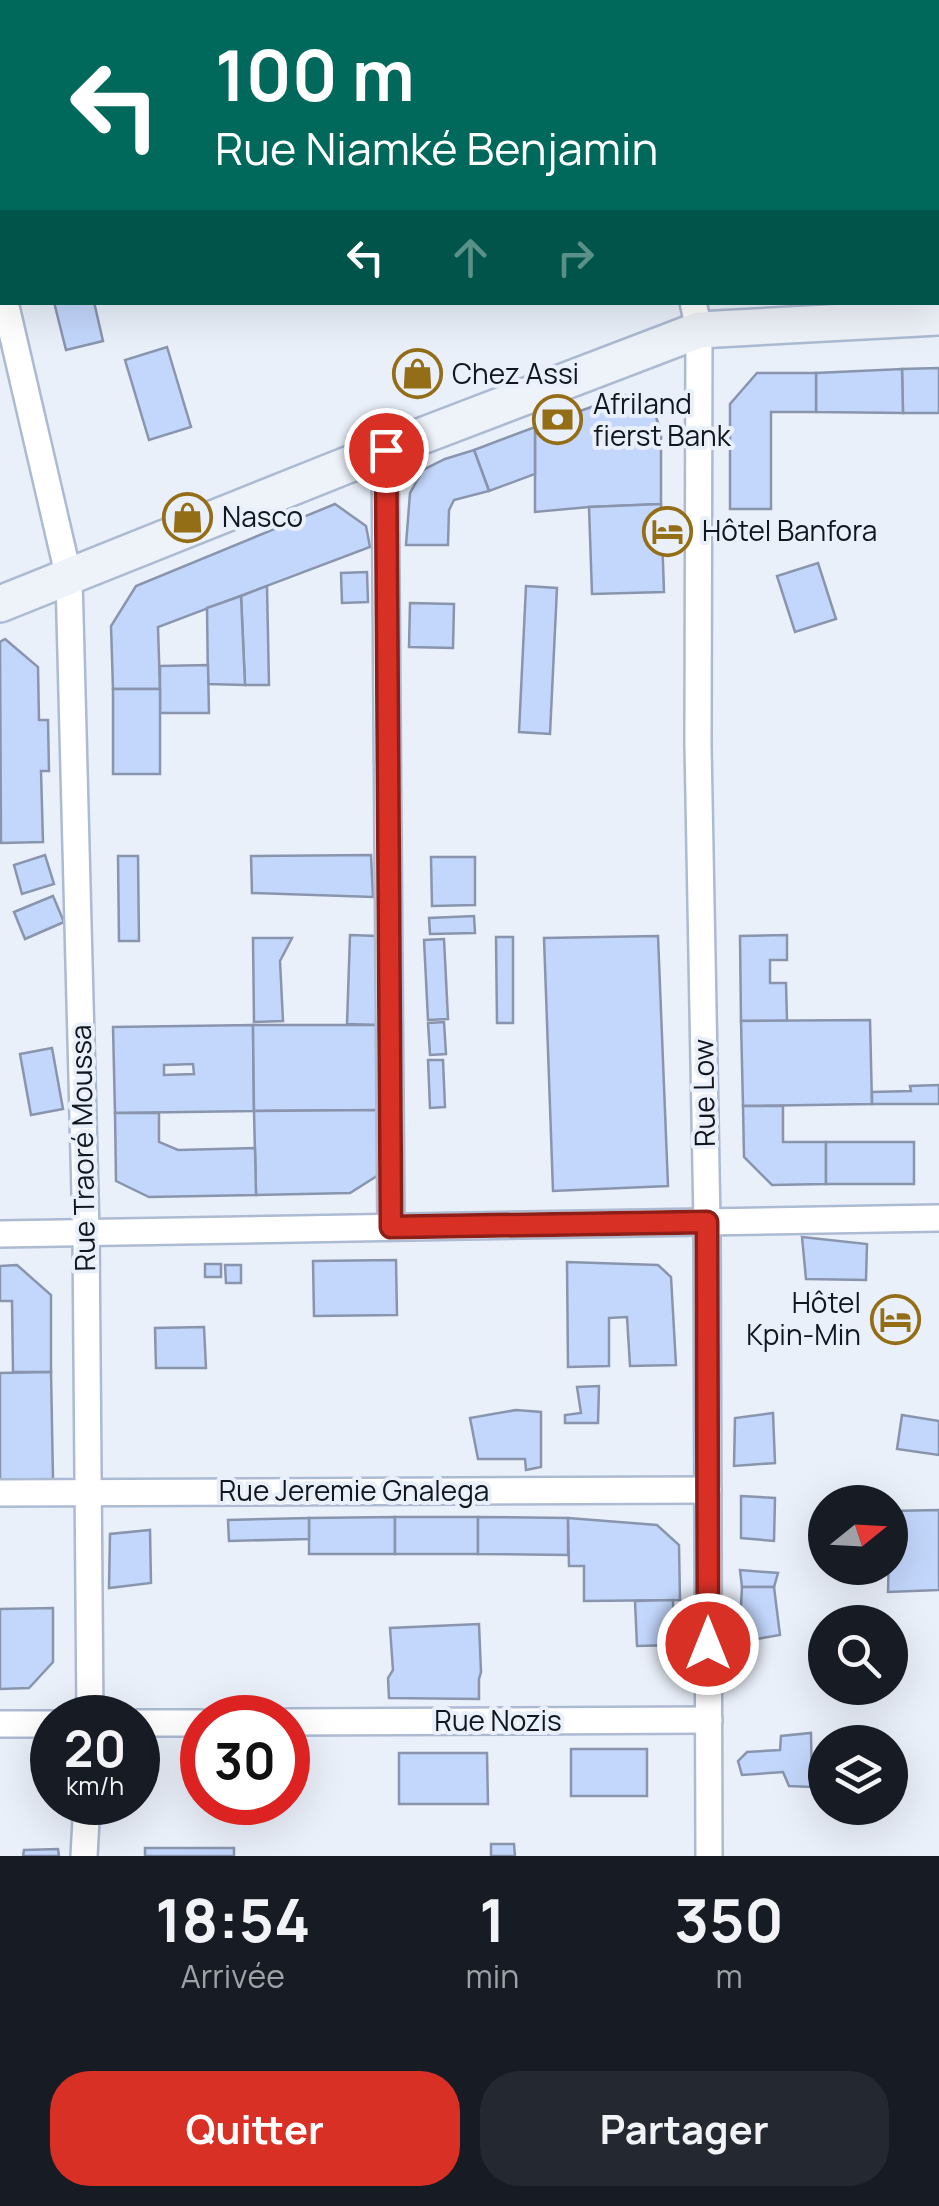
<!DOCTYPE html>
<html lang="fr">
<meta charset="utf-8">
<style>
:root{--surface:#171b24;--page:#242831;--text:#f1f3f6;--muted:#9ea1a6;--accent:#d93025}
body{margin:0;font-family:Manrope,sans-serif;background:var(--page);color:var(--text);height:100vh;display:flex;flex-direction:column;font-size:38px;white-space:nowrap}
*{box-sizing:border-box;margin:0}
p{font-size:32px;color:var(--muted)}
.icon{flex:none;width:55px;height:55px;fill:none;stroke:currentColor;stroke-width:2;stroke-linecap:round;stroke-linejoin:round}
.map{position:relative;height:1856px;overflow:hidden}
.drawer{display:flex;flex-direction:column;background:var(--surface);flex:1}
.drawer>*{flex:none}
.hud{position:absolute;left:0px;top:0px;width:940px;height:305px;box-shadow:0 10px 40px #0002;background:#00695c;color:#fff;overflow:hidden}
.needle{width:65px;rotate:72deg}
.tools{position:absolute;left:808px;top:1485px;display:grid;gap:20px}
.tools a{display:grid;place-items:center;width:100px;height:100px;border-radius:50%;background:var(--surface);box-shadow:0 10px 40px #0002;font-size:50px}
.speed{position:absolute;left:30px;top:1695px;display:flex;gap:20px;font-size:50px;font-weight:700;text-align:center}
.speed>*{display:grid;place-content:center;width:130px;height:130px;border-radius:50%;background:var(--surface);box-shadow:0 10px 40px #0002;line-height:1}
.speed small{font-size:25px;font-weight:400}
.speed .limit{border:15px solid #d22;background:#fff;color:#111}
.pin{position:absolute;display:grid;place-items:center;width:85px;height:85px;color:#fff;margin:-42px;border:5px solid #fff;border-radius:50%;box-shadow:0 2px 10px #0007}
.me{position:absolute;width:110px;margin:-55px;rotate:0deg;stroke-linejoin:round;filter:drop-shadow(0 0 8px #0008)}
.turn{display:flex;align-items:center;gap:35px;height:210px;padding:0 50px;font-size:45px}
.turn .icon{width:130px;height:130px;stroke-width:2.5}
.turn b{display:block;font-size:70px;line-height:85px}
.lanes{display:flex;align-items:center;height:95px;padding:0 50px;background:#0003;justify-content:center;gap:50px;direction:ltr}
.lanes .off{opacity:.35}
.eta{display:flex;justify-content:space-evenly;align-items:center;height:170px;text-align:center}
.eta b{font-size:60px;font-weight:700;line-height:70px}
.button{display:flex;gap:20px;margin-top:auto;padding:20px 50px}
.button a{flex:1;height:115px;border-radius:40px;background:var(--accent);color:#fff;font-size:40px;font-weight:700;line-height:115px;text-align:center}
.button a+a{background:var(--page);color:var(--text)}
.map>svg:first-child{display:block}
.built{fill:#dbe6fa}
.building{fill:#c3d7fc;stroke:#8895ad;stroke-width:2.5;fill-rule:evenodd}
.lines{fill:none;stroke-linecap:round;stroke-linejoin:round}
.street-casing{stroke:#acbad2;stroke-width:30}
.secondary-casing{stroke:#acbad2;stroke-width:40}
.street{stroke:#fff;stroke-width:25}
.secondary{stroke:#eef2f9;stroke-width:35}
.route-casing{stroke:#8d1f18;stroke-width:25}
.route{stroke:#d93025;stroke-width:18}
.labels{text-anchor:middle;stroke-width:8;stroke-linejoin:round;paint-order:stroke}
.poi-label{font-size:28px;fill:#12161f;stroke:#eaf0fa;text-anchor:start}
.street-label{font-size:28px;fill:#12161f;stroke:#eaf0fa}
</style>
<div class="map">
<svg width="939" height="1856" viewBox="0 0 939 1856">
<rect width="100%" height="100%" fill="#eaf0fa"/>
<path class="built" d="M646 0H939V294L938 2H646Z"/>
<g class="building">
<path d="M0 0H59V2H2V113H0Z"/>
<path d="M79 0H145L146 2H80Z"/>
<path d="M671 0H740L733 2H672Z"/>
<path d="M859 0H939V23L938 2H851Z"/>
<path d="M54 302H94L103 341 66 350Z"/>
<path d="M167 347 191 427 149 440 125 360Z"/>
<path d="M939 368V413H903L902 369Z"/>
<path d="M902 369 903 413 816 412V373Z"/>
<path d="M757 373H816V412H771V509H730V404Z"/>
<path d="M625 395 637 398 654 411 661 432V504L589 507 535 512V427Z"/>
<path d="M535 427V474L489 491 474 450Z"/>
<path d="M474 450 489 491 454 500 449 510 448 545H406L410 493 423 470 445 459Z"/>
<path d="M335 504 366 526 370 547 158 627 160 689H113L111 626 136 586Z"/>
<path d="M661 504 664 592 592 594 589 507Z"/>
<path d="M818 563 836 619 795 632 777 576Z"/>
<path d="M367 572 368 602 342 603 341 573Z"/>
<path d="M267 586 269 685H245L241 596Z"/>
<path d="M526 586 557 588 550 734 519 732Z"/>
<path d="M241 596 245 685 208 684 207 608Z"/>
<path d="M410 603 454 604 453 648 409 647Z"/>
<path d="M5 639 38 667 39 720H48L49 771H41L43 842 1 843 0 642Z"/>
<path d="M208 665 209 713H160V666Z"/>
<rect x="113" y="689" width="47" height="85"/>
<path d="M45 855 54 884 22 894 14 865Z"/>
<path d="M371 855 373 897 252 893 251 856Z"/>
<path d="M118 856H138L139 941H119Z"/>
<path d="M431 857H475V905L432 906Z"/>
<path d="M53 896 64 922 25 939 14 912Z"/>
<path d="M474 916 475 933 430 934 429 918Z"/>
<path d="M350 935 378 936 376 1025 347 1024Z"/>
<path d="M787 935V960H770V983H786L787 1021H741L740 936Z"/>
<path d="M658 936 668 1186 553 1191 544 938Z"/>
<path d="M496 937H513V1023H497Z"/>
<path d="M253 938H292L280 961 283 1021 254 1022Z"/>
<path d="M444 939 448 1019 428 1020 424 940Z"/>
<path d="M870 1020 872 1104 743 1106 741 1021Z"/>
<path d="M444 1022 446 1054 430 1055 428 1023Z"/>
<path d="M253 1025 254 1111 115 1113 113 1027ZM193 1064 194 1074 164 1075V1065Z"/>
<path d="M253 1025H378L379 1110 254 1111Z"/>
<path d="M52 1048 63 1109 31 1115 20 1054Z"/>
<path d="M428 1060H443L445 1107 430 1108Z"/>
<path d="M939 1085V1104H872V1092L911 1091 910 1086Z"/>
<path d="M743 1106H783V1142H826V1184L772 1185 744 1157Z"/>
<path d="M379 1110 380 1174 350 1193 256 1195 254 1111Z"/>
<path d="M115 1113H159V1142L178 1150 255 1148 256 1195 149 1197 116 1181Z"/>
<rect x="826" y="1142" width="88" height="42"/>
<path d="M802 1237 867 1244 866 1280 806 1279Z"/>
<path d="M396 1260 397 1315 314 1316 313 1261Z"/>
<path d="M567 1262 658 1265 671 1277 676 1365 630 1366 627 1317 609 1318V1366L568 1367Z"/>
<rect x="205" y="1264" width="16" height="13"/>
<path d="M17 1265 51 1295V1372H13L12 1301H0V1266Z"/>
<path d="M225 1265H241V1283H226Z"/>
<path d="M204 1327 206 1368H156L155 1328Z"/>
<path d="M51 1372 53 1479 0 1480V1373Z"/>
<path d="M599 1386 598 1423H565V1415L581 1413 577 1387Z"/>
<path d="M516 1410 541 1412V1467L526 1470 525 1459H478L470 1418Z"/>
<path d="M773 1413 775 1463 734 1466 735 1418Z"/>
<path d="M902 1415 939 1421V1455L897 1449Z"/>
<path d="M741 1496 775 1498 774 1541 741 1538Z"/>
<path d="M939 1510V1590L888 1592 890 1511Z"/>
<path d="M395 1517V1554H309V1518Z"/>
<rect x="395" y="1517" width="83" height="37"/>
<path d="M478 1517 568 1518V1555L478 1554Z"/>
<path d="M309 1518V1539L229 1541 228 1520Z"/>
<path d="M568 1518 657 1525 679 1545 680 1600 584 1601V1566H569Z"/>
<path d="M150 1530 151 1583 109 1588 110 1534Z"/>
<path d="M740 1570 778 1573 774 1587H742Z"/>
<path d="M742 1587H774L780 1635 739 1642Z"/>
<path d="M673 1600 674 1645 637 1646 635 1601Z"/>
<path d="M53 1608V1662L29 1688 0 1689V1609Z"/>
<path d="M479 1624 481 1672 479 1679V1699L389 1698 388 1678 393 1670 390 1628Z"/>
<path d="M811 1733 812 1787 789 1786 783 1772 742 1775 738 1761 747 1752 780 1750 781 1736Z"/>
<rect x="571" y="1749" width="76" height="47"/>
<path d="M399 1753H487L488 1804H399Z"/>
<path d="M491 1844H514L515 1856H491Z"/>
<rect x="145" y="1848" width="89" height="8"/>
<path d="M58 1849 59 1856H23L24 1850Z"/>
</g>
<g class="lines">
<defs>
<g id="street">
<path d="M629 0 630 2"/>
<path d="M820 2 827 0"/>
<path d="M5 302 69 578 86 1232 90 1718"/>
<path d="M693 302 699 330 698 745 707 1222 709 1856"/>
<path d="M385 450 391 1227"/>
<path d="M0 1234 939 1218"/>
<path d="M0 1493 708 1490"/>
<path d="M288 1722 709 1720"/>
<path d="M138 1723H202"/>
<path d="M0 1724H52"/>
<path d="M84 1856 87 1802"/>
</g>
<path id="secondary" d="M0 604 385 450 699 330 939 317"/>
</defs>
<use href="#street" class="street-casing"/>
<use href="#secondary" class="secondary-casing"/>
<use href="#street" class="street"/>
<use href="#secondary" class="secondary"/>
</g>
<g class="lines">
<defs>
<path id="route" d="M386 450 391 1227 707 1222 708 1644"/>
</defs>
<use href="#route" class="route-casing"/>
<use href="#route" class="route"/>
</g>
<defs>
<symbol id="shop-ring" viewBox="-11 -11 22 22"><circle r="9.5" fill="#eaf0fa" stroke="#946e17" stroke-width="1.5"/><path d="M-5-2.5h2.3a2.7 3.5 0 0 1 5.4 0H5L5.5 6h-11ZM-1.5-2.5h3a1.5 2.3 0 0 0-3 0Z" fill="#946e17"/></symbol>
<symbol id="bank-ring" viewBox="-11 -11 22 22"><circle r="9.5" fill="#eaf0fa" stroke="#946e17" stroke-width="1.5"/><path d="M-6-4H6V4H-6ZM0-2.3a2.3 2.3 0 1 0 0 4.6a2.3 2.3 0 1 0 0-4.6Z" fill="#946e17"/></symbol>
<symbol id="hotel-ring" viewBox="-11 -11 22 22"><circle r="9.5" fill="#eaf0fa" stroke="#946e17" stroke-width="1.5"/><path d="M-6-4.5h1.5V1H6V5H4.5V3h-9V5H-6ZM-4 0a1.8 1.8 0 1 1 3.6 0ZM.5 0V-2.5h3Q6-2.5 6 0Z" fill="#946e17"/></symbol>
</defs>
<g fill-rule="evenodd">
<use href="#shop-ring" x="390" y="346" width="55" height="55"/>
<use href="#bank-ring" x="530" y="392" width="55" height="55"/>
<use href="#shop-ring" x="160" y="490" width="55" height="55"/>
<use href="#hotel-ring" x="640" y="504" width="55" height="55"/>
<use href="#hotel-ring" x="868" y="1292" width="55" height="55"/>
</g>
<g class="labels">
<g class="poi-label">
<text x="452" y="384">Chez Assi</text>
<text x="593" y="414">Afriland<tspan x="593" dy="32">fierst Bank</tspan></text>
<text x="222" y="527">Nasco</text>
<text x="702" y="541">Hôtel Banfora</text>
<text x="861" y="1313" text-anchor="end">Hôtel<tspan x="861" dy="32">Kpin-Min</tspan></text>
</g>
<g class="street-label">
<text transform="translate(704 1093) rotate(-91)" y="10">Rue Low</text>
<text transform="translate(83 1148) rotate(-91)" y="10">Rue Traoré Moussa</text>
<text x="354" y="1501">Rue Jeremie Gnalega</text>
<text x="498" y="1731">Rue Nozis</text>
</g>
</g>
</svg>
<div class="tools">
<a><svg class="needle" viewBox="-14 -14 28 28"><path d="M0-13l5 13h-10z" fill="#e53935"/><path d="M0 13l5-13h-10z" fill="#9ea1a6"/></svg></a>
<a><svg class="icon" aria-label="search" viewBox="0 0 24 24"><circle cx="10" cy="10" r="6"/><path d="M15 15l6 6"/></svg></a>
<a><svg class="icon" aria-label="layers" viewBox="0 0 24 24"><path d="M12 4l9 5-9 5-9-5zM3 14l9 5 9-5"/></svg></a>
</div>
<div class="speed"><div>20<small>km/h</small></div><div class="limit">30</div></div>
<div class="pin" style="left:386px;top:450px;background:#d93025"><svg class="icon" aria-label="arrive" viewBox="0 0 24 24"><path d="M6 21V4h12l-3 4 3 4H6"/></svg></div>
<svg class="me" style="left:708px;top:1644px" viewBox="-20 -20 40 40"><circle r="17" fill="#d93025" stroke="#fff" stroke-width="3"/><path d="M0-11L8 9 0 5-8 9z" fill="#fff"/></svg>
<div class="hud">
<div class="turn"><svg class="icon" aria-label="left" viewBox="0 0 24 24"><path d="M17 20v-9H6M10 6l-5 5 5 5"/></svg><div><b>100 m</b>Rue Niamké Benjamin</div></div>
<div class="lanes"><svg class="icon" aria-label="left" viewBox="0 0 24 24"><path d="M17 20v-9H6M10 6l-5 5 5 5"/></svg><svg class="icon off" aria-label="ahead" viewBox="0 0 24 24"><path d="M12 20V5M6 11l6-6 6 6"/></svg><svg class="icon off" aria-label="right" viewBox="0 0 24 24"><path d="M7 20v-9h11M14 6l5 5-5 5"/></svg></div>
</div>
</div>
<section class="drawer">
<div class="eta">
<div><b>18:54</b><p>Arrivée</p></div>
<div><b>1</b><p>min</p></div>
<div><b>350</b><p>m</p></div>
</div>
<div class="button"><a>Quitter</a><a>Partager</a></div>
</section>
